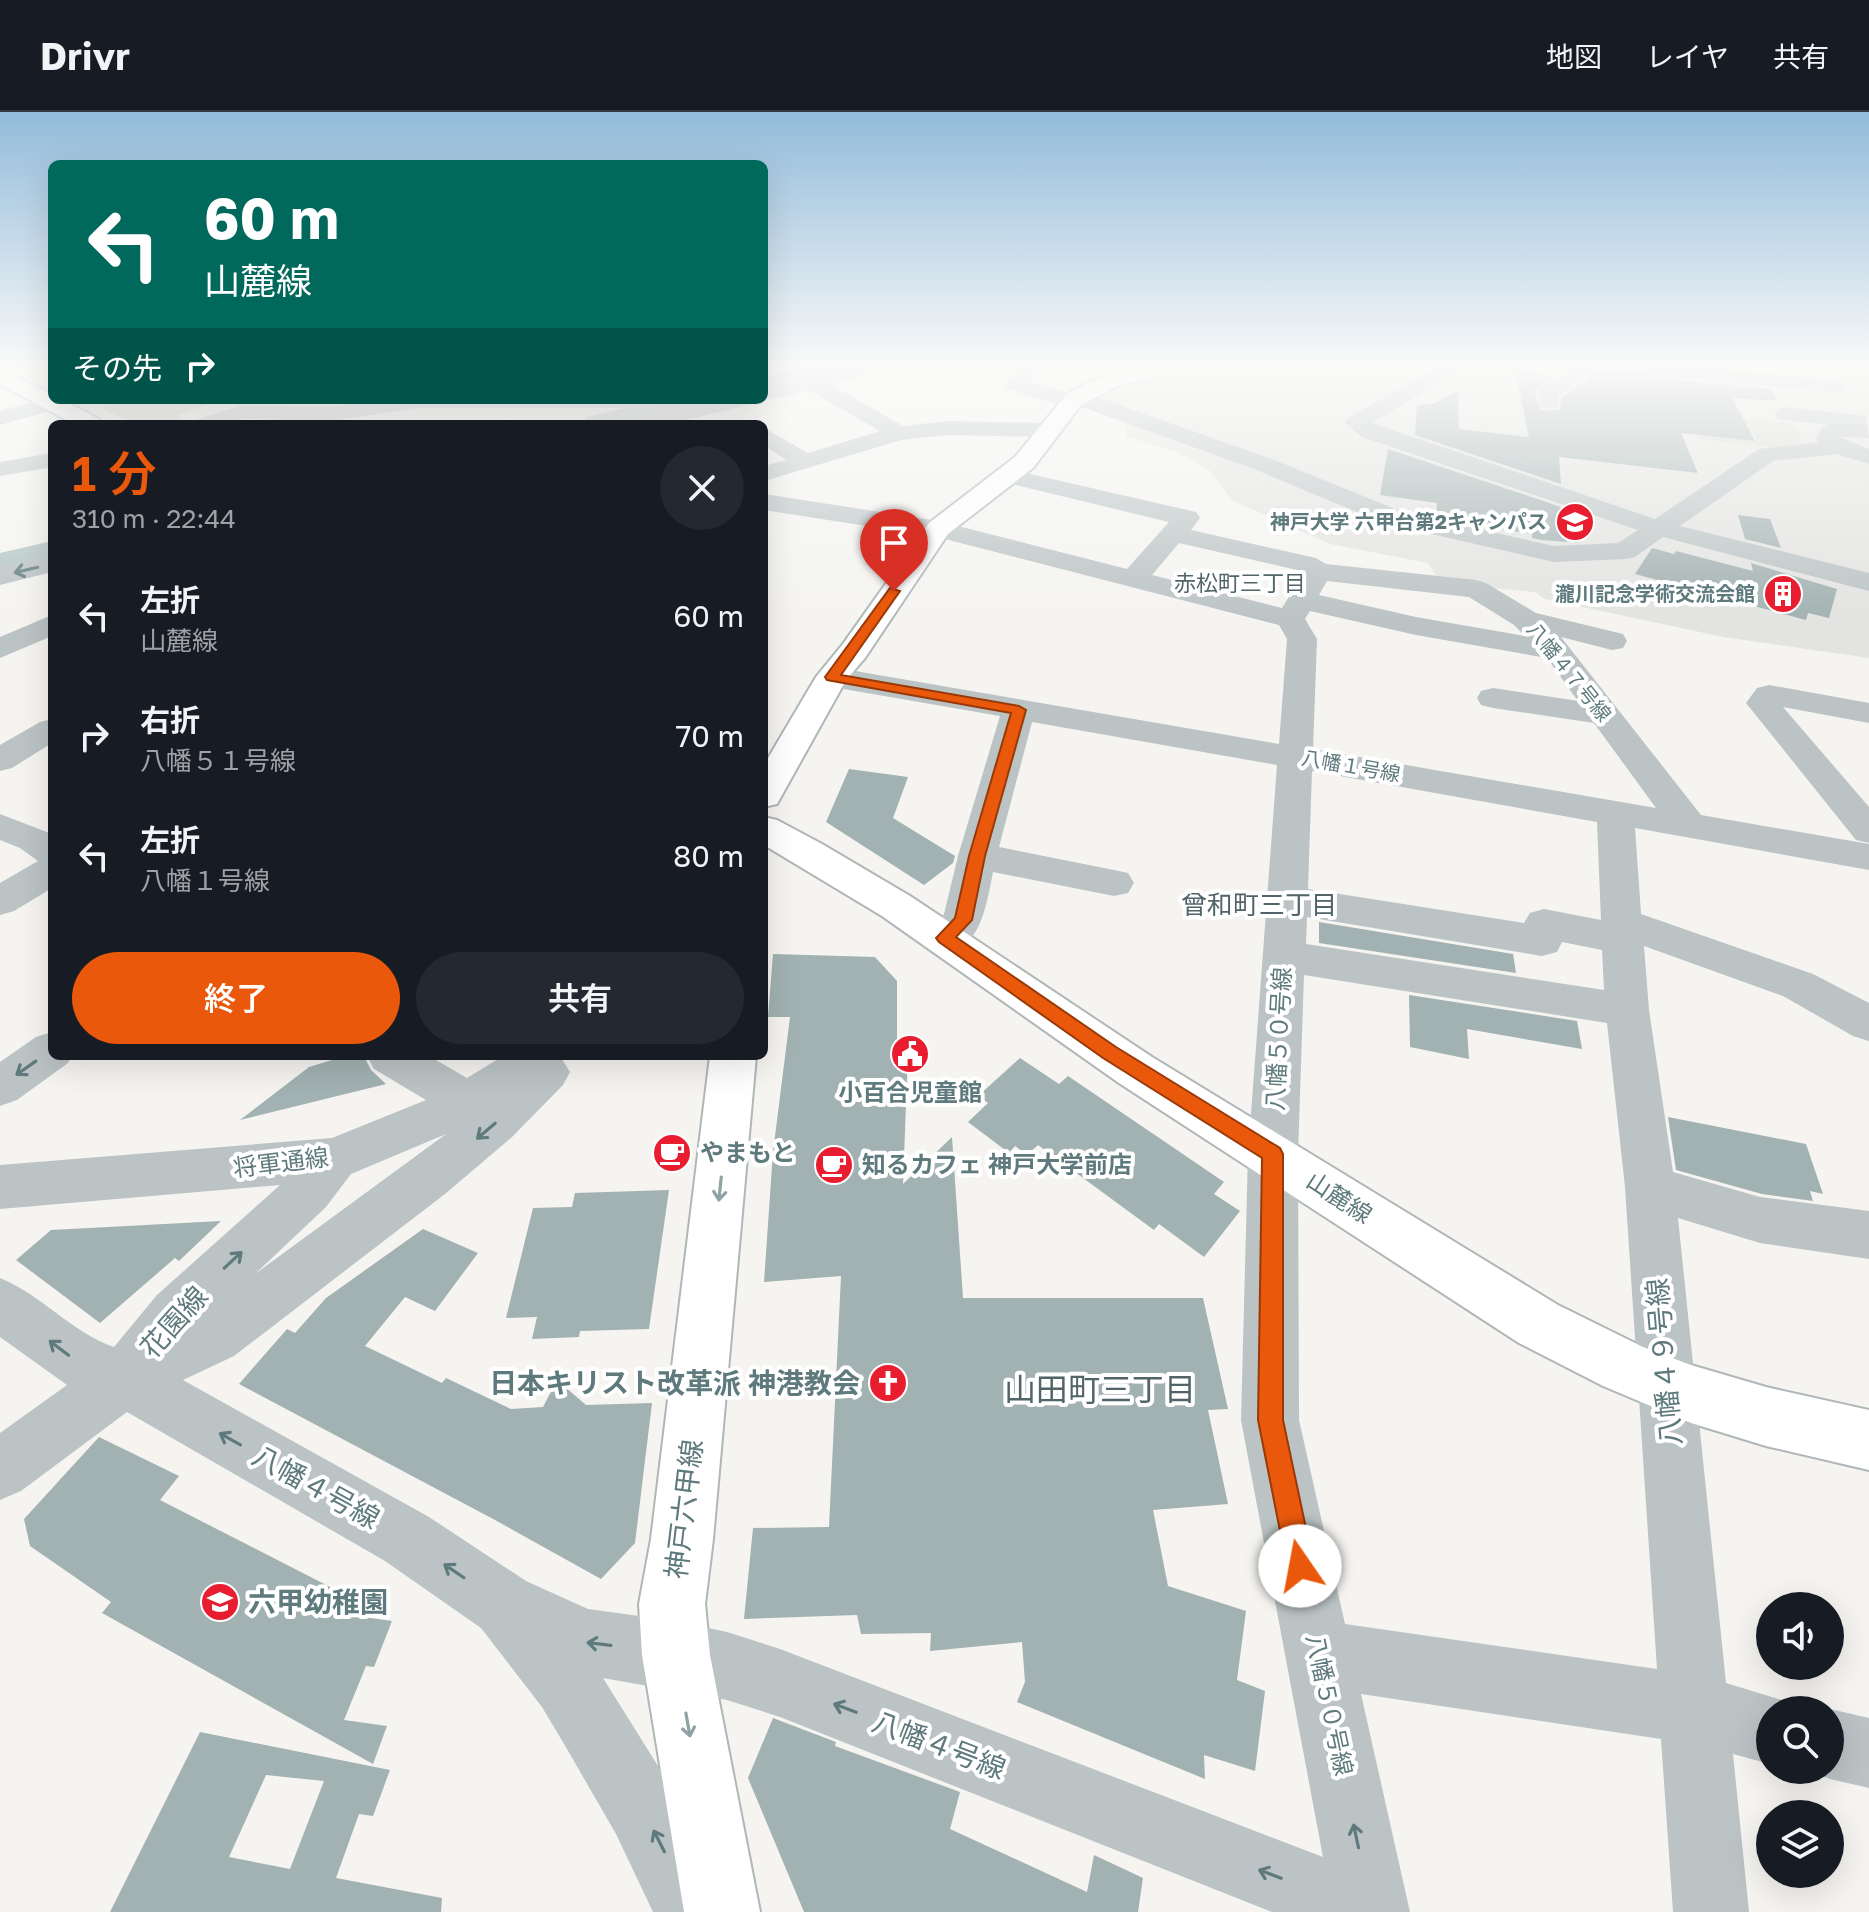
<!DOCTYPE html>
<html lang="ja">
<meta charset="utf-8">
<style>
:root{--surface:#171b24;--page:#242831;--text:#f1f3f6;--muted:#9ea1a6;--line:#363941;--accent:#ea580c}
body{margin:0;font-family:"Golos Text","Noto Sans JP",sans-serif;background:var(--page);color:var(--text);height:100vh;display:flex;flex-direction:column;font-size:30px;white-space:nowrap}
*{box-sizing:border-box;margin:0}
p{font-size:26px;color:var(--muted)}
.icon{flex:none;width:44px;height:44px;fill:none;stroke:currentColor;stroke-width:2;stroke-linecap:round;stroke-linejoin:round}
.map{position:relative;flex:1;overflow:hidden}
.panel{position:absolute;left:48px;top:308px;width:720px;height:640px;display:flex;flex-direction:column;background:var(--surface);border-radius:12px;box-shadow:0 8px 32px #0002}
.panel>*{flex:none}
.guide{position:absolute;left:48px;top:48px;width:720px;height:244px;border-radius:12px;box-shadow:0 8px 32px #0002;background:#00695c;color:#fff;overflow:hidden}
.fabs{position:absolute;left:1756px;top:1480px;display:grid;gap:16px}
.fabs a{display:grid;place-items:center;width:88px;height:88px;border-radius:50%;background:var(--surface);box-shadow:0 8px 32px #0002;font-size:40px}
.pin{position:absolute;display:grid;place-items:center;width:68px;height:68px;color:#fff;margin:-82px -34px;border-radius:50% 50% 50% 0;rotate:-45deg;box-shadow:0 0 8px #0007}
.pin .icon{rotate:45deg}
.me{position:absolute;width:88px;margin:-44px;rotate:348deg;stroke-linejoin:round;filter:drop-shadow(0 0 6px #0008)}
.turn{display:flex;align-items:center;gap:28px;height:168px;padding:0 24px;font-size:36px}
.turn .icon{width:104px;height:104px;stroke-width:2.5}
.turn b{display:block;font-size:56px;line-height:68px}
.then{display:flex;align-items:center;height:76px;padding:0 24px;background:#0003;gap:16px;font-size:30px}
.round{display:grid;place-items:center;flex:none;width:84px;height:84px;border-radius:42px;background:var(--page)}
.headline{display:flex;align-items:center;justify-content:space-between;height:136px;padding:0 24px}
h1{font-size:48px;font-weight:600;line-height:60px;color:var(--accent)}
.button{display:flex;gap:16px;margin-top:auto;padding:16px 24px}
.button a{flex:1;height:92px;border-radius:48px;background:var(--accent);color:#fff;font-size:32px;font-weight:600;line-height:92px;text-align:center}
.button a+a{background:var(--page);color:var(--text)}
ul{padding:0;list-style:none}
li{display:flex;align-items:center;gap:24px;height:120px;padding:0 24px}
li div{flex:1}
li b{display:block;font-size:30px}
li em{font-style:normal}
header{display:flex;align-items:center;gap:48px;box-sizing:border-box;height:112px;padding:0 40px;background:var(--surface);border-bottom:2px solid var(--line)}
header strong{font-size:38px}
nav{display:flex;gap:44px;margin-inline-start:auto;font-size:28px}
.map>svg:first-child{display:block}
.built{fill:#e3e4e2}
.green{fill:#d7dad0}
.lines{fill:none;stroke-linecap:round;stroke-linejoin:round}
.river{fill:#b2c5c4;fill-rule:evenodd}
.building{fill:#a2b1b1;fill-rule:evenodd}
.major-casing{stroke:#afb7b8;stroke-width:4}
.minor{fill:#bbc3c4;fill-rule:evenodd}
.major{fill:#fff;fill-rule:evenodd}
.oneway{stroke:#5f7a7d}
.oneway2{stroke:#8fa2a4}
.route{fill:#ea580c;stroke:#983908;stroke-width:2}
.labels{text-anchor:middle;stroke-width:8;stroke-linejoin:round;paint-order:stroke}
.far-poi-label{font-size:20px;font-weight:bold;fill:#5f7a7d;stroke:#fff;text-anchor:end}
.far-street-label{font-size:20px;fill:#5f7a7d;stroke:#fff}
.far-neighbourhood-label{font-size:22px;fill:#516568;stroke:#fff}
.street-label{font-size:24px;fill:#5f7a7d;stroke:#fff}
.poi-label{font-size:24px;font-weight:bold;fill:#5f7a7d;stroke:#fff;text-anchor:start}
.neighbourhood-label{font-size:26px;fill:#516568;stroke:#fff}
.near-street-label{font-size:28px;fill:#5f7a7d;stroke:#fff}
.near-poi-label{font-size:28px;font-weight:bold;fill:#5f7a7d;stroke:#fff;text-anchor:end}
.near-neighbourhood-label{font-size:32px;fill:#516568;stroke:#fff}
</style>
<header>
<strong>Drivr</strong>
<nav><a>地図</a><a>レイヤ</a><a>共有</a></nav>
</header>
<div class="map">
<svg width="1869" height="1800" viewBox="0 0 1869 1800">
<rect width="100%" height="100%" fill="#f5f4f1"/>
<path class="built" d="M1229 257H1869V546L1723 525 1545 487 1535 480 1441 471 1428 451 1330 432 1232 388 1209 358 1177 340 1127 325 1124 310 1090 297 1101 285 1138 270Z"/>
<g class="green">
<path d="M125 288H193L205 293 176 304 192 312H134L101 296Z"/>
<path d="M1687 301 1793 312 1804 330 1789 337 1698 327 1697 323 1758 329 1749 312 1689 306Z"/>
</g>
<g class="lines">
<g class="river">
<path d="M791 257H847L843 263 764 282V264Z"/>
<path d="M659 288H717L712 295 641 312H582L587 305Z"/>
<path d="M52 429V453L0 465V441Z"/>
</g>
</g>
<g class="building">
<path d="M1515 257 1553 265 1534 279 1541 299 1559 298 1562 285 1580 272 1586 274V268L1600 257H1641L1654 266 1771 277 1778 289 1732 286 1755 329 1681 321 1698 361 1559 345 1561 372 1415 323 1417 293 1433 292 1458 279 1459 317 1529 325Z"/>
<path d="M1388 337 1564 396 1567 430 1541 428 1532 426V422L1485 415 1486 412 1436 404 1437 391 1380 383Z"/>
<path d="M1738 403 1770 407 1781 436 1745 427Z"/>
<path d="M1652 436 1674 442 1676 439 1753 459 1751 451 1837 477 1829 506 1808 501 1806 508 1635 462Z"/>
<path d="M849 657 908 665 893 706 955 744 953 751 924 773 826 710Z"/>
<path d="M1319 810 1513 842 1516 861 1319 831Z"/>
<path d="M773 842 875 845 897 869V939H908L903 1072 952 1025 963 1186H1203L1228 1297 1208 1298 1228 1392 1153 1398 1168 1474 1246 1499 1237 1568 1265 1579 1255 1659 1204 1643 1205 1667 1017 1590 1025 1570 1022 1530 930 1539 931 1521 861 1522 857 1503 744 1507 753 1416 829 1415 841 1164 764 1170 773 1040 790 905H768Z"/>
<path d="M1409 883 1577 909 1582 937 1467 917 1469 947 1410 935Z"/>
<path d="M345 944H364L371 958 386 972 240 1008 309 955Z"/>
<path d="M1020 946 1059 972 1068 964 1224 1070 1214 1082 1240 1099 1204 1145 1159 1112 1154 1118 1038 1033 1027 1043 1015 1034 1009 1041 968 1010 988 991 978 984Z"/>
<path d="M1668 1005 1806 1032 1823 1082 1810 1079 1813 1089 1762 1082 1676 1058Z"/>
<path d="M669 1078 649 1217 580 1219 579 1225 532 1227 537 1205 506 1206 533 1096 572 1095 575 1081Z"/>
<path d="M221 1109 179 1149 175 1146 100 1211 16 1148 51 1118Z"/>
<path d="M423 1117 478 1141 435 1199 405 1185 365 1234 442 1271 446 1266 511 1297 543 1295 557 1268 586 1293 652 1291 635 1431 601 1467 495 1408 239 1272 287 1217 295 1221 326 1186Z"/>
<path d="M99 1325 179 1364 160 1388 336 1478 322 1499 392 1509 374 1555 366 1554 344 1608 387 1614 373 1652 102 1501 111 1490 30 1434 24 1407Z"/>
<path d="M773 1606 836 1630 835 1634 960 1680 950 1717 1087 1780 1094 1743 1143 1766 1138 1800H804L748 1666Z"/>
<path d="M200 1620 390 1658 373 1704 359 1702 336 1766 442 1786 441 1800H110ZM266 1663 324 1669 290 1757 229 1745Z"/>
</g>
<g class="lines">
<defs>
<g id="major">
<path d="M0 257 52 282V288H63L99 307 102 312H74L0 272Z"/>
<path d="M1131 257H1182L1179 261 1121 273 1081 293 1033 356 948 422 865 546 846 568 777 692 764 695V653L816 565 843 532 929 411 1015 345 1066 283 1091 269Z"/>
<path d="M764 705 777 708 822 732 910 784 1152 945 1558 1193 1643 1235 1691 1253 1766 1275 1869 1298V1358L1766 1334 1691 1311 1603 1274 1519 1231 1119 971 882 804 764 733Z"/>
<path d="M710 944H756L713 1427 705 1492 710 1543 760 1800H684L642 1543 639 1492 651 1427Z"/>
</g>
</defs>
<use href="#major" class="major-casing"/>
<g class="minor">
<path d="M840 257H878L875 261 830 272 903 314 947 309 1048 311 1056 313 1060 318 1056 323 1048 325 947 323 901 328 764 369V354L786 348 764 333V316L808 341 880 319 808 278 764 289 762 288 764 275Z"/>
<path d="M1019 257H1042L1030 270 1069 281H1085L1272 347 1400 399 1554 434 1618 431 1638 418 1362 325 1345 311 1348 306 1435 257H1461L1372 311 1655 407 1759 337 1818 330 1816 327 1822 315 1830 313 1778 307 1775 302 1778 297 1786 295 1866 304 1869 326 1840 325 1869 337V352L1836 342 1773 349 1680 414 1869 461V479L1663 425 1635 445 1625 447 1554 450 1383 411 1254 357 1079 294 1072 296 1007 277 1004 272Z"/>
<path d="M1572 257H1597L1559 283 1557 296H1541L1537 281 1540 276Z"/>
<path d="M1644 257H1726L1836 268 1847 274 1836 280 1654 263Z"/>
<path d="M52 285V288H62L64 291 61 296 0 313V299Z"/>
<path d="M381 288H661L662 289 651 296H416L332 309 245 307 229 312H195L198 307 243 293 332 295Z"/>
<path d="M712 288H751L748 293 669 312H630L633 307Z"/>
<path d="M52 341V355L0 364V350Z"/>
<path d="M1008 357 1196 400 1200 406 1191 418 1316 446 1326 452 1476 468 1486 471 1536 501 1623 522 1627 529 1623 536 1612 538 1561 525 1701 703 1869 732V758L1635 716 1641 802 1813 862 1869 891V929L1853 924 1783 884 1644 834 1649 898 1673 1060 1760 1085 1869 1099V1147L1760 1131 1678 1106 1726 1571 1795 1592 1797 1598H1770V1652L1733 1642 1749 1800H1673L1661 1627 1361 1582 1410 1800H1272L780 1605 727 1588 603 1566 668 1670 730 1800H653L616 1722 567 1637 542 1595 481 1516 385 1449 127 1300 21 1379 0 1388V1321L67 1273 0 1225V1166C42 1183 71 1220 114 1235L157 1183 280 1073 0 1097V1053L332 1026 426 988 374 957 367 944H429L467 966 503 944H560L570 960 563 973 512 1025 445 1082 234 1244 183 1268 429 1405 526 1469 588 1497 676 1509 727 1520 780 1537 1323 1745 1241 1308 1248 1042 1277 653 1032 610 999 735 1114 758 1128 761 1134 771 1128 781 1114 784 993 760C986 795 979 851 930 837L924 826 944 802 958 744 1000 604 832 575 821 572 816 565 821 558 832 555 1279 632 1287 527 1279 513 937 425 764 398V382L938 409 1127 457 1169 410 999 369 996 364 999 359ZM1179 431 1297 458 1303 462 1282 496 1152 463ZM1327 469 1469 485 1514 513 1525 524 1416 505 1319 483ZM1310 499 1416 523 1547 546 1578 589 1493 576 1481 579 1477 586 1481 593 1493 596 1594 611 1656 696 1313 637 1317 527 1305 507ZM1312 659 1597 710 1601 808 1544 797 1530 801 1524 811 1308 777ZM1307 805 1542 844 1557 840 1562 830 1602 838 1604 878 1306 832ZM1304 863 1607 911 1625 1075 1657 1557 1345 1512 1299 1308 1298 1042ZM446 1022 255 1162 326 1095 351 1062Z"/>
<path d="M52 444V460L0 473V455Z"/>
<path d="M52 503V524L0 546V525Z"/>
<path d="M1769 573 1869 591V611L1783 595 1869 695V731L1856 728 1746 591 1757 576Z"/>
<path d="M52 607V631L12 656 0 659V633L40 610Z"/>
<path d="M0 702 52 722V776L14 799 0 803V771L38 749 20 736 0 728Z"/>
<path d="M52 920V944H72L68 951 17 988 0 994V950L36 925Z"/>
<path d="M1830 1597 1869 1606V1676L1830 1667 1808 1658H1830V1598H1827Z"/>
</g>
<use href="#major" class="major"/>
</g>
<defs><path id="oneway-shaft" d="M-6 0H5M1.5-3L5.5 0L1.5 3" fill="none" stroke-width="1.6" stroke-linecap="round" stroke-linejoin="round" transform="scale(2)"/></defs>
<g class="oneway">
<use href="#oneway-shaft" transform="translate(26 458) rotate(167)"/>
<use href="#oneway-shaft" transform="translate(26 956) rotate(145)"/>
<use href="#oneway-shaft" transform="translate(486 1019) rotate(140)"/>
<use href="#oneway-shaft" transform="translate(233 1148) rotate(-43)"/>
<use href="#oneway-shaft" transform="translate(59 1236) rotate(-143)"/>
<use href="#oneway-shaft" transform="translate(230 1327) rotate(-151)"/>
<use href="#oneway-shaft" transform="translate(454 1459) rotate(-146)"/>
<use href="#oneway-shaft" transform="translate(599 1532) rotate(-173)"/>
<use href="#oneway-shaft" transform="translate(845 1596) rotate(-159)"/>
<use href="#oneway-shaft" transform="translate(1356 1724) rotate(-102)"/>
<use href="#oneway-shaft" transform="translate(659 1729) rotate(-117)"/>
<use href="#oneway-shaft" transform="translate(1270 1762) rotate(-159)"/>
</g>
<g class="oneway2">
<use href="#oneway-shaft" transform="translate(720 1077) rotate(96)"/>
<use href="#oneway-shaft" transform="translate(688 1613) rotate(80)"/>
</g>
<linearGradient id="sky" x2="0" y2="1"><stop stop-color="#92bbda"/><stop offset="0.5" stop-color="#fafaf9"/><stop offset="1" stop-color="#fafaf9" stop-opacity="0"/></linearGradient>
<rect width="1869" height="509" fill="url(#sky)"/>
<path class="route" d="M890 476 900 479 841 563 1019 594 1026 598 985 744 972 808 956 825 1116 935 1280 1036 1283 1042V1308L1314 1454 1310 1464 1300 1468 1291 1464 1287 1454 1258 1308 1262 1046 1103 946 939 830 936 826 955 806 969 744 1011 601 827 568 825 565Z"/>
<defs>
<symbol id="university-disc" viewBox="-11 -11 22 22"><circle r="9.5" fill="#e81e30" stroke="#fff"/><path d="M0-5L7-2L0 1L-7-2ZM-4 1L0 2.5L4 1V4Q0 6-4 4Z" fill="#fff"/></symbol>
<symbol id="building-disc" viewBox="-11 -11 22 22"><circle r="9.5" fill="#e81e30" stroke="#fff"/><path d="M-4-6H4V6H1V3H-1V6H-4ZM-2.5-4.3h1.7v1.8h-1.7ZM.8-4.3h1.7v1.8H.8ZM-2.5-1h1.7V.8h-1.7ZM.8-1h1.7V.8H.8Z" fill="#fff"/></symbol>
<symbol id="civic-disc" viewBox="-11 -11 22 22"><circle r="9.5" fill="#e81e30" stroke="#fff"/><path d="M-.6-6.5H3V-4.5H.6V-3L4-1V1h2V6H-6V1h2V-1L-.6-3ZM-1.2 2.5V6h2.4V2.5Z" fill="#fff"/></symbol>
<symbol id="cafe-disc" viewBox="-11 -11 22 22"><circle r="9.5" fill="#e81e30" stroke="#fff"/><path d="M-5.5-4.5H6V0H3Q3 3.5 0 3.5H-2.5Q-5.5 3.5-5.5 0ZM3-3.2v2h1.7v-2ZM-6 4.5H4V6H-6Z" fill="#fff"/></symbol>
<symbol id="church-disc" viewBox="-11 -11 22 22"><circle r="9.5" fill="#e81e30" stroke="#fff"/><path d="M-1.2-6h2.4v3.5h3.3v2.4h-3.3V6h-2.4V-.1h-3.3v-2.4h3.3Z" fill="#fff"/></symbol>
<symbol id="school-disc" viewBox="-11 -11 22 22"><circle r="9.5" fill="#e81e30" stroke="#fff"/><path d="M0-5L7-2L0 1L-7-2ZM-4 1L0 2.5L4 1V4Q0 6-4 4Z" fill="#fff"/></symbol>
</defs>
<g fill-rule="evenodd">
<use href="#university-disc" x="1553" y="388" width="44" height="44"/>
<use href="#building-disc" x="1761" y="460" width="44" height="44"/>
<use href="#civic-disc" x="888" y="920" width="44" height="44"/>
<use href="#cafe-disc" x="650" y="1019" width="44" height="44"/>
<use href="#cafe-disc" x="812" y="1031" width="44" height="44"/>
<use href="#church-disc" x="866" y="1249" width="44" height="44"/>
<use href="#school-disc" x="198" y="1468" width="44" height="44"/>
</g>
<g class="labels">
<g class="far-poi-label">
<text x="1547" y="417">神戸大学 六甲台第2キャンパス</text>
<text x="1755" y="489">瀧川記念学術交流会館</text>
</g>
<g class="far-street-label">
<text transform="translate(1569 560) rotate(51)" y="7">八幡４７号線</text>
<text transform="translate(1351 654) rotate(10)" y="7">八幡１号線</text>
</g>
<g class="far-neighbourhood-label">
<text x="1240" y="479">赤松町三丁目</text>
</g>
<g class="street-label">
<text transform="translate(1279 927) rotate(-87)" y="8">八幡５０号線</text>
<text transform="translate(281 1051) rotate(-7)" y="8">将軍通線</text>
<text transform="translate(1339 1086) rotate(33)" y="8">山麓線</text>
<text transform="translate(1329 1593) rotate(78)" y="8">八幡５０号線</text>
</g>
<g class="poi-label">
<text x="910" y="989" text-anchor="middle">小百合児童館</text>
<text x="700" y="1049">やまもと</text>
<text x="862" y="1061">知るカフェ 神戸大学前店</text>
</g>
<g class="neighbourhood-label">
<text x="1259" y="802">曾和町三丁目</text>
</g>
<g class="near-street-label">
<text transform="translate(174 1210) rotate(-48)" y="10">花園線</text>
<text transform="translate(1664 1250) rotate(-95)" y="10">八幡４９号線</text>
<text transform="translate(316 1375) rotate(29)" y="10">八幡４号線</text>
<text transform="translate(684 1397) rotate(-83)" y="10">神戸六甲線</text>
<text transform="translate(939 1633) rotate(21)" y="10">八幡４号線</text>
</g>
<g class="near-poi-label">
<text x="860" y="1281">日本キリスト改革派 神港教会</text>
<text x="248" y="1500" text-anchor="start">六甲幼稚園</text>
</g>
<g class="near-neighbourhood-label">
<text x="1100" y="1289">山田町三丁目</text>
</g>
</g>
</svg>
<div class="fabs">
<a><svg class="icon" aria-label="sound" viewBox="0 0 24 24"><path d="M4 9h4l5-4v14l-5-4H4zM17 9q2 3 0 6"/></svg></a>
<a><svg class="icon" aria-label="search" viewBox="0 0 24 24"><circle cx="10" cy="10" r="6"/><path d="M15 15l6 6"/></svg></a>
<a><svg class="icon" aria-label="layers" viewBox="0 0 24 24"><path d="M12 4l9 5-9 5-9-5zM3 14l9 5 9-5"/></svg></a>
</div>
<div class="pin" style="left:894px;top:479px;background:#d93025"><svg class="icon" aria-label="arrive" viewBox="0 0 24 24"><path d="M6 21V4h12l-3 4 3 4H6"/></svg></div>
<svg class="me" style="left:1300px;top:1454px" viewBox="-20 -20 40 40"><circle r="19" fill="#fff"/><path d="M0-13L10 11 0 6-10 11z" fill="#ea580c"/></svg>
<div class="guide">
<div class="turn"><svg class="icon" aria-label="left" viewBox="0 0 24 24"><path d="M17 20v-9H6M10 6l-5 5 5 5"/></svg><div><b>60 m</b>山麓線</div></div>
<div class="then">その先<svg class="icon" aria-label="right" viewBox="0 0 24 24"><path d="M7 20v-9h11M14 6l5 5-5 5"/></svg></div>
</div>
<section class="panel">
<div class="headline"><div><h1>1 分</h1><p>310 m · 22:44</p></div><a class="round"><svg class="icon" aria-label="close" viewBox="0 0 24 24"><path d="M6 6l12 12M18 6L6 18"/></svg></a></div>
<ul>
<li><svg class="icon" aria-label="left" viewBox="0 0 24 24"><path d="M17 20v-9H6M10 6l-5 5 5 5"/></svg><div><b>左折</b><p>山麓線</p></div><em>60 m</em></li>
<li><svg class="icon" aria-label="right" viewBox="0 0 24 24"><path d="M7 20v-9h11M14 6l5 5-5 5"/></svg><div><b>右折</b><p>八幡５１号線</p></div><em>70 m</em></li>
<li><svg class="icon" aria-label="left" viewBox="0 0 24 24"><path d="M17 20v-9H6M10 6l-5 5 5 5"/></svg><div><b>左折</b><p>八幡１号線</p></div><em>80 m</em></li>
</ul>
<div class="button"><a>終了</a><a>共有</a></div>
</section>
</div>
